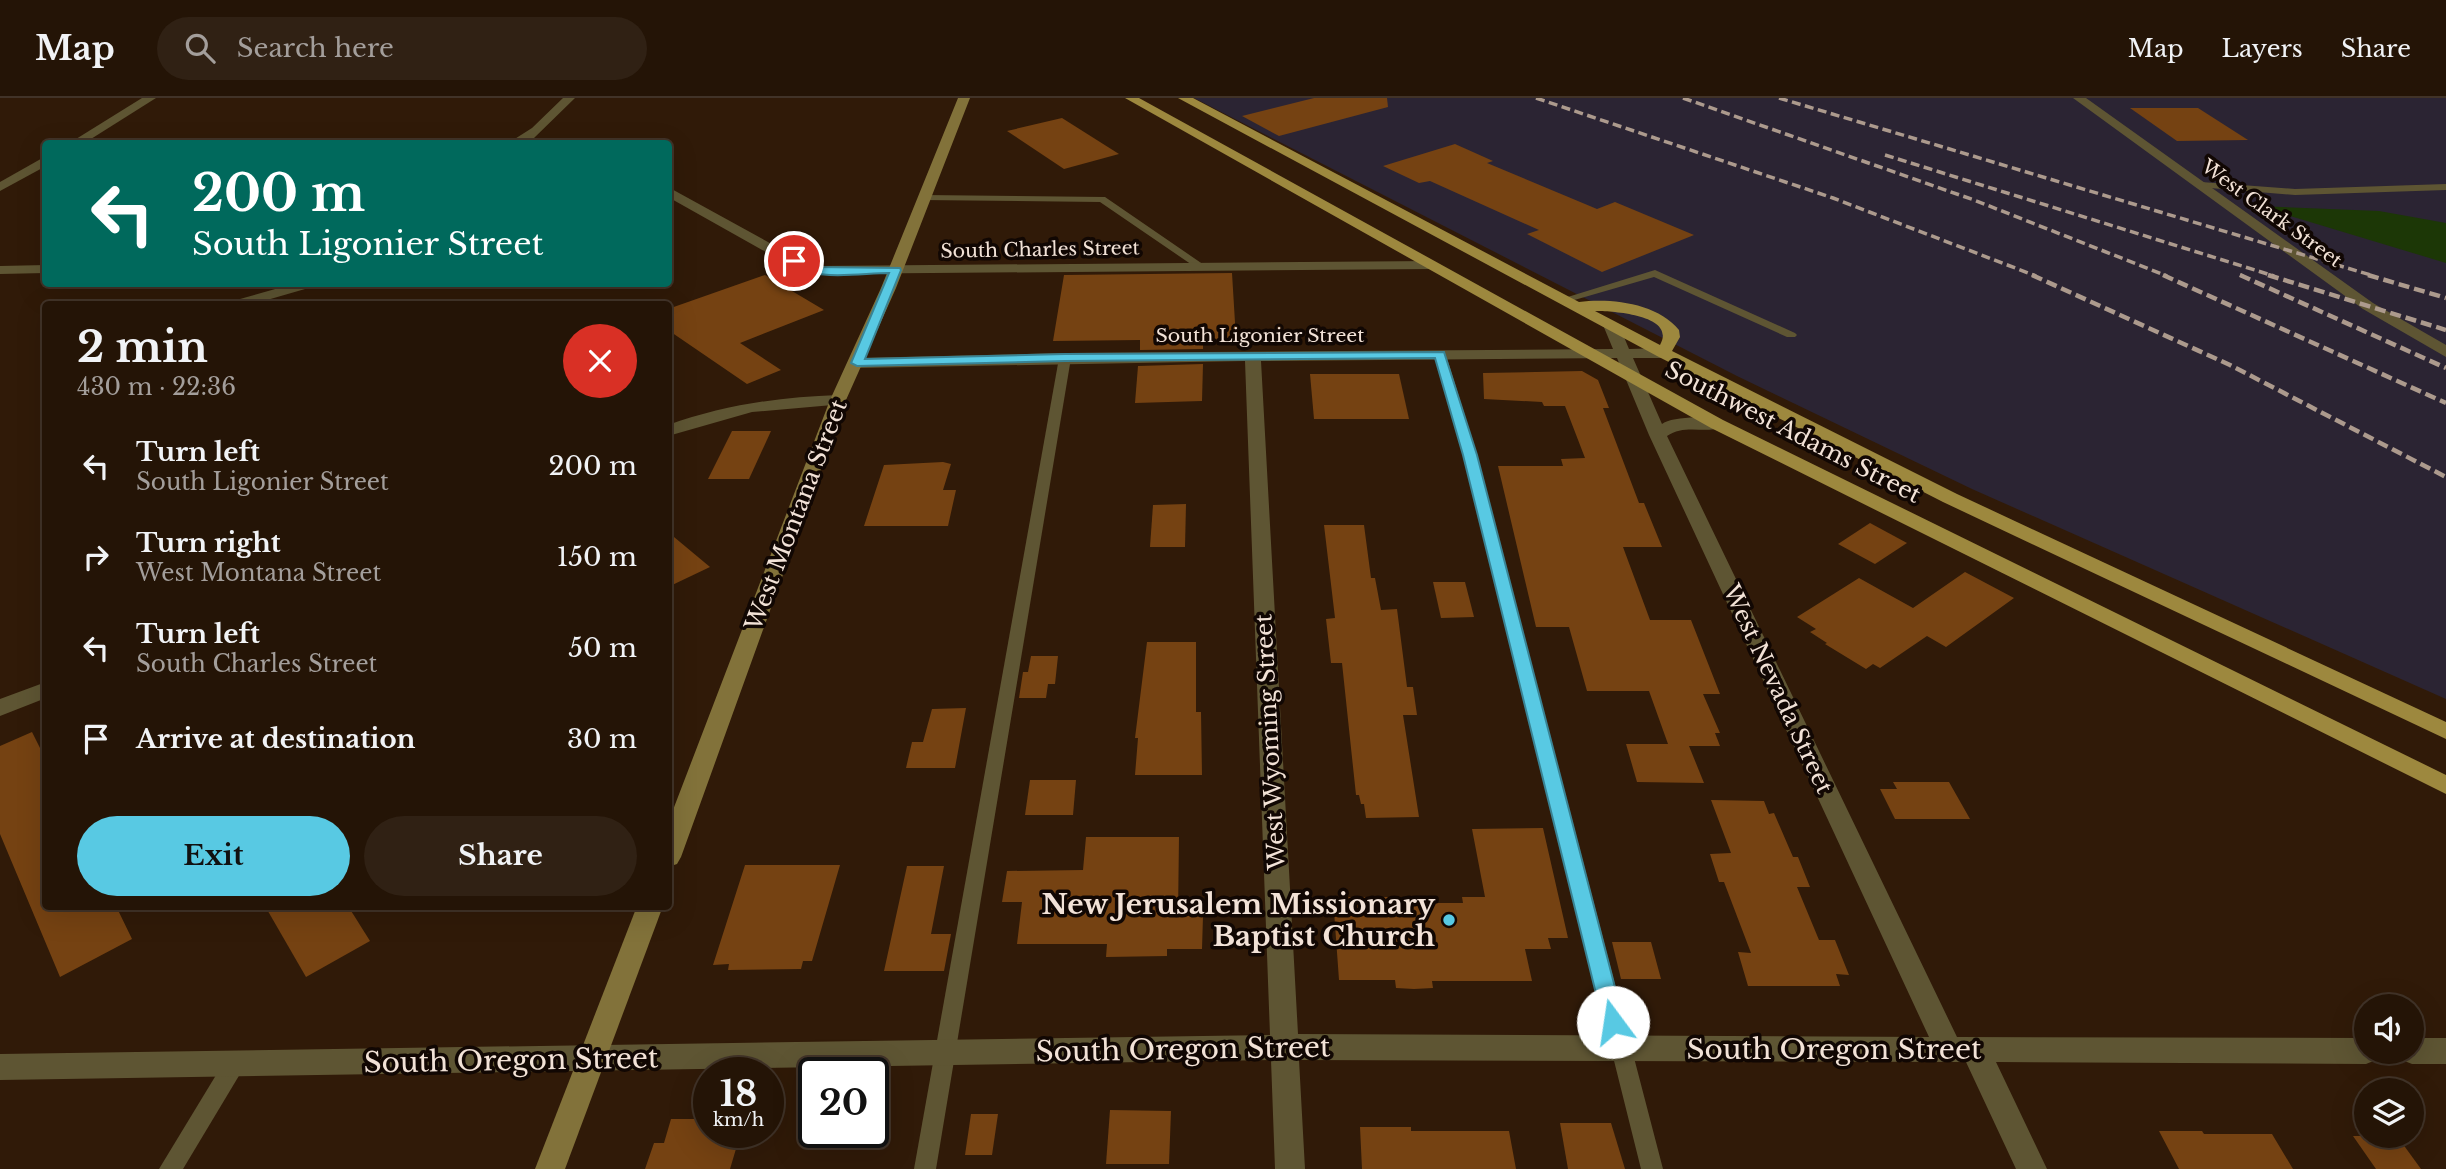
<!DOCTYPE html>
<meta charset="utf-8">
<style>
:root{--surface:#241406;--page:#302114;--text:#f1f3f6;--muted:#a39e9b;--line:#413328;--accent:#58c9e3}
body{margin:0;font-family:"Libre Baskerville",serif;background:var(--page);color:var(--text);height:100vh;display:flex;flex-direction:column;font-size:26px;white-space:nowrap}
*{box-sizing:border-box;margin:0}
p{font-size:23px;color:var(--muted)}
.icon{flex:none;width:38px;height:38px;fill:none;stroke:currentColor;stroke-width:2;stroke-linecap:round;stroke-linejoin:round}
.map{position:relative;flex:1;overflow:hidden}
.side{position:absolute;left:42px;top:203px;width:630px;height:609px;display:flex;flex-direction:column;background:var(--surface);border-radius:7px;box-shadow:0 7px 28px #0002,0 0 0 2px var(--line)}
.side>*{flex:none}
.hud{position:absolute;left:42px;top:42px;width:630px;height:147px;border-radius:7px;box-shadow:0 7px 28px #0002,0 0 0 2px var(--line);background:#00695c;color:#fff;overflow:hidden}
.buttons{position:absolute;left:2354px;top:896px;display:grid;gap:14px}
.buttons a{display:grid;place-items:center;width:70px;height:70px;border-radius:50%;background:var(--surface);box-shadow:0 7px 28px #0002,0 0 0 2px var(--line);font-size:35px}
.speed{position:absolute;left:693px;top:959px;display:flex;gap:14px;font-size:35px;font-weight:700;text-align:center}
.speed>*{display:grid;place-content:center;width:91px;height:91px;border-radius:50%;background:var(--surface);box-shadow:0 7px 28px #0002,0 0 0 2px var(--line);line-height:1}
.speed small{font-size:18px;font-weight:400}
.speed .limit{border:4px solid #111;border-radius:10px;background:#fff;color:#111}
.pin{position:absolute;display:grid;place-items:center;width:60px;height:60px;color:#fff;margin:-30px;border:4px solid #fff;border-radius:50%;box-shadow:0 2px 7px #0007}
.me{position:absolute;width:77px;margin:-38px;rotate:346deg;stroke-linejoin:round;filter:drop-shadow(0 0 5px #0008)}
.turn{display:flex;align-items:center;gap:24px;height:147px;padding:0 35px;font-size:32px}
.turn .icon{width:91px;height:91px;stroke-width:2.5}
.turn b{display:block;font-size:49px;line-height:60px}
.round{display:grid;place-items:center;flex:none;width:74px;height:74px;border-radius:37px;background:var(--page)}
.head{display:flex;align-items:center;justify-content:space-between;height:119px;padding:0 35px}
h1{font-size:42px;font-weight:700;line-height:52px}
.button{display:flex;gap:14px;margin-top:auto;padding:14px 35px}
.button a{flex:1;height:80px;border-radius:42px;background:var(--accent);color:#111;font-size:28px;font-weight:700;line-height:80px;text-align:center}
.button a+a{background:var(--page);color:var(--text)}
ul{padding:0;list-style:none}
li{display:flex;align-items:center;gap:21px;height:91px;padding:0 35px}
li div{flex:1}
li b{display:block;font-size:26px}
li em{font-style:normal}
header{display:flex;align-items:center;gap:42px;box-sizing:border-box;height:98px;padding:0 35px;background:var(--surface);border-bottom:2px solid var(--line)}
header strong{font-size:33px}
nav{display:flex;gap:38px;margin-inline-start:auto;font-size:24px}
.search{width:490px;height:63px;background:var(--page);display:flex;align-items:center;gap:18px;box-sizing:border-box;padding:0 24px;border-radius:38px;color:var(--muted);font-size:26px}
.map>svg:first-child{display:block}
.industrial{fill:#2b2433}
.green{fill:#1c3706}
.building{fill:#754212}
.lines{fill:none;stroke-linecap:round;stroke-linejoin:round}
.lane{fill:#5e5533;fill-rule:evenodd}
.street{fill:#5e5533;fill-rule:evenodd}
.secondary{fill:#82723a;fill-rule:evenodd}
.primary{fill:#9d883e;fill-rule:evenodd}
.rail-far1{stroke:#ac9a8d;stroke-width:3.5;stroke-dasharray:9 4.5;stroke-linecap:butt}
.rail{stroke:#ac9a8d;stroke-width:4.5;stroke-dasharray:11 5;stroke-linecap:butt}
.route{fill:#58c9e3;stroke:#398394;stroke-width:2}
.poi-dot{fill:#58c9e3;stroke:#110703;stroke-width:2.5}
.labels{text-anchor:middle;stroke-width:7;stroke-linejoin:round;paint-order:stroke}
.far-street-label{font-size:19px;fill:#f2e2d7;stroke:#110703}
.street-label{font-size:23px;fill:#f2e2d7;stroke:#110703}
.near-poi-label{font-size:28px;font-weight:bold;fill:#f2e2d7;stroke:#110703;text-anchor:end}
.near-street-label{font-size:28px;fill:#f2e2d7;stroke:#110703}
</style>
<header>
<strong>Map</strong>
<div class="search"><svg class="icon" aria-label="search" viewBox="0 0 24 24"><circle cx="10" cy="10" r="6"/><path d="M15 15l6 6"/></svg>Search here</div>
<nav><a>Map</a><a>Layers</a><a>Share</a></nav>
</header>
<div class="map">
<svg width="2446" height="1071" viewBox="0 0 2446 1071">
<rect width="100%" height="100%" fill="#301a08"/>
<path class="industrial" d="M1194 0H2446V601L1972 391 1737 278Z"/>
<path class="green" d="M2257 108 2379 113 2446 125V165Z"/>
<g class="building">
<path d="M1314 0H1387L1388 9 1279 38 1242 18Z"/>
<path d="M2130 10H2198L2248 42 2177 43Z"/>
<path d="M1062 20 1119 56 1064 71 1007 33Z"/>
<path d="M1455 46 1493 63 1487 65 1597 111 1615 104 1694 137 1602 174 1527 136 1539 132 1430 83 1419 85 1383 68Z"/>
<path d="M1232 175 1236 241 1203 242V251L1140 252V242L1053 243 1064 177Z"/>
<path d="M765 177 824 212 740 245 781 272 747 286 668 232V211Z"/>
<path d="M1203 266 1202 303 1135 305 1138 268Z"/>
<path d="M1582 273 1598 282 1609 310H1603L1639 405H1644L1662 449H1623L1650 522H1691L1720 596H1703L1720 635H1715L1720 648H1689L1704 685 1637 684 1626 646H1668L1649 593H1587L1569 529H1536L1498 368H1563L1561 361 1585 360 1565 308H1544L1542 304 1484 301 1483 275Z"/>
<path d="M1310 276H1399L1409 321H1314Z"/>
<path d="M732 333H771L749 381H708Z"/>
<path d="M943 364 951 366 943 392H956L948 428H864L884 367Z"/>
<path d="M1186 406 1185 449H1150L1153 407Z"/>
<path d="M1870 425 1907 445 1875 466 1838 446Z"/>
<path d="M1324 427H1364L1371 480H1375L1381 512 1397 511 1407 589H1413L1417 617H1403L1419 719 1366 720 1364 706H1361L1359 697H1356L1342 565H1331L1326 521 1335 520Z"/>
<path d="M668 434 710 469 668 489Z"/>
<path d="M1965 474 2014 500 1946 549 1927 538 1880 570 1873 566 1866 571 1825 546 1827 545 1810 534 1816 531 1797 519 1859 480 1913 510Z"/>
<path d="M1433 484H1465L1474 519 1441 520Z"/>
<path d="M1147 544H1196V614H1201L1202 677H1135L1138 640H1135Z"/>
<path d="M1031 558H1058L1055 586H1048L1046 600H1019L1023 574H1028Z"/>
<path d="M966 610 955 670H906L912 644H923L932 611Z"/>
<path d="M32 634 46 662V808H116L132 841 60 879 0 736V648Z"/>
<path d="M1030 682H1076L1073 717H1025Z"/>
<path d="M1893 684H1949L1970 721H1895L1880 691H1897Z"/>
<path d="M1711 702 1764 703 1769 716 1774 715 1793 759H1798L1810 789H1797L1819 842H1835L1849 877 1836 876 1840 888H1748L1738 854 1751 855 1724 784H1719L1710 756 1731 755Z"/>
<path d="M1543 730 1568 840H1548L1551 851H1525L1532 883H1432L1433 890 1414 891 1396 890 1395 882H1339L1333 799H1389L1390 805H1463L1462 799H1485L1472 731Z"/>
<path d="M1086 739H1179L1178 817 1203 818 1202 851H1167V858L1106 859 1107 846H1017L1022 804H1002L1007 773 1083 772Z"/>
<path d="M745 767H840L812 863H803L801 871 728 872 729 866 713 867Z"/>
<path d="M907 768H944L931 836H951L944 873H884Z"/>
<path d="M265 808H348L370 843 306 879Z"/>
<path d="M1612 844H1651L1661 881H1621Z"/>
<path d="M1110 1012 1171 1013 1169 1066H1106Z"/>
<path d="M971 1016H998L992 1057H965Z"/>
<path d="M671 1021H709V1034H741L730 1071H645L654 1045H664Z"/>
<path d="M1560 1025H1611L1625 1071H1568Z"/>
<path d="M1360 1029H1411V1033H1509L1516 1071H1362Z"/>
<path d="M2159 1033H2202L2204 1036H2272L2293 1071H2179Z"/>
<path d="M2353 1038H2397L2421 1071H2376Z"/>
</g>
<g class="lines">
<g class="lane">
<path d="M2201 84 2295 91 2446 86V92L2295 97 2198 89V85Z"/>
<path d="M924 97 1105 99 1207 169 1198 171 1100 104 921 102V98Z"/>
<path d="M1655 172 1795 235 1797 237 1795 239H1787L1654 179 1564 205 1558 202Z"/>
<path d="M1440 253 1446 257 1477 357 1663 1071H1641L1463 357 1434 257Z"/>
<path d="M1065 256 1071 260 936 1071H914L1059 260Z"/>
<path d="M235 956 243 959 246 966 183 1071H159L227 959Z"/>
</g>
<g class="street">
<path d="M142 0H156L83 46H68Z"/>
<path d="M563 0H575L534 40 524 46H507L532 30Z"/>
<path d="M2073 0H2086L2373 205 2446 247V259L2363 211Z"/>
<path d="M46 58V68L0 93V84Z"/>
<path d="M668 89 808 166 816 168 1433 163 1440 167 1433 171 816 176 798 172 668 99Z"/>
<path d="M46 167V175L0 176V168Z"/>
<path d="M293 186H314L312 189 253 206H230L233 203Z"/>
<path d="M1611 222 1619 227 1629 251 1663 250 1671 255 1663 260H1633L1662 326C1672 318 1717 317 1726 326 1712 339 1687 324 1667 338L1957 939 2366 940V954H2380L2376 962 2366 966 1996 964 2047 1071H2016L1966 964 1299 962 1305 1071H1275L1271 962 0 982V956L1270 937 1245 263 857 270 849 265 857 260 1065 255 1613 251 1603 227ZM1617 260 1649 337 1929 939 1298 936 1261 263Z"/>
<path d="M838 297 844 298 846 302 844 306 752 314 668 338V327C724 307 779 299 838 297Z"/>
<path d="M46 584V600L0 618V601Z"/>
<path d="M2412 940H2446V966H2412L2402 962 2398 954H2412Z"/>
</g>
<g class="secondary">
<path d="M958 0H970L896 190 846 302 681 759 677 766 668 769V725L830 302 881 190Z"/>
<path d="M637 808H663L565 1071H535Z"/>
</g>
<g class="primary">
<path d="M1125 0H1139L1723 322 2446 677V696L1711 330Z"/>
<path d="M1178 0H1193L1579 204C1611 200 1657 205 1679 232L1680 239 1672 253 1957 396 2446 624V641L1943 404 1657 258ZM1595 213C1613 213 1677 217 1660 247Z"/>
</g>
<g class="rail-far1">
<path d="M1536 0 1833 100 2036 178"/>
<path d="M1683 0 1974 102 2167 178"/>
<path d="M1779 0 2374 178"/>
<path d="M1885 57 2274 178"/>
<path d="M2240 177 2243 178"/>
</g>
<g class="rail">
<path d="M2032 177 2230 267 2446 379"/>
<path d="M2163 177 2446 305"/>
<path d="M2240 177 2446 270"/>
<path d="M2268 177 2446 232"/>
<path d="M2368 177 2446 200"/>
</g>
</g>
<path class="route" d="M794 159 816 169 900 170 901 172 865 261 1065 256 1444 254 1477 357 1624 924 1621 930 1613 933 1606 930 1603 924 1463 357 1435 260 1065 263 857 268 851 265 889 175C859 175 811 185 789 163Z"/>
<circle class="poi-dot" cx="1449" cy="822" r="7"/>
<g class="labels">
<g class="far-street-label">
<text transform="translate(2272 115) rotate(36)" y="7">West Clark Street</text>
<text transform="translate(1040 151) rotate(-1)" y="7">South Charles Street</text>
<text x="1260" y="244">South Ligonier Street</text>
</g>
<g class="street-label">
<text transform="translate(1793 334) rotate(27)" y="8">Southwest Adams Street</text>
<text transform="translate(796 417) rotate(-69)" y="8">West Montana Street</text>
<text transform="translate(1778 591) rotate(65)" y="8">West Nevada Street</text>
<text transform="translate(1270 644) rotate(-93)" y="8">West Wyoming Street</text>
</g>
<g class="near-poi-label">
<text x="1435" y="816">New Jerusalem Missionary<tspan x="1435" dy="32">Baptist Church</tspan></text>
</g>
<g class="near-street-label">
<text transform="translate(1183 951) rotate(-1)" y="10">South Oregon Street</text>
<text x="1834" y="961">South Oregon Street</text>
<text transform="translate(511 962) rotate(-1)" y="10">South Oregon Street</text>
</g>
</g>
</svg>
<div class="buttons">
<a><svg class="icon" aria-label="sound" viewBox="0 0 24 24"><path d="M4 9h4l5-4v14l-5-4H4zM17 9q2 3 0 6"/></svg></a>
<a><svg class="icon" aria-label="layers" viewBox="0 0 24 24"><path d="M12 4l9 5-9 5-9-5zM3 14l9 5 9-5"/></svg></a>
</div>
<div class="speed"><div>18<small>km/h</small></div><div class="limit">20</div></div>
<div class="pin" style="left:794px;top:163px;background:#d93025"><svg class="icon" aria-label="arrive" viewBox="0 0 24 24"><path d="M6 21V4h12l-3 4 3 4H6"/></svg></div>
<svg class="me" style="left:1613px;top:924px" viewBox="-20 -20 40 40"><circle r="19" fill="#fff"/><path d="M0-13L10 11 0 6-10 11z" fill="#58c9e3"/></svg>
<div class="hud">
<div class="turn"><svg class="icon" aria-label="left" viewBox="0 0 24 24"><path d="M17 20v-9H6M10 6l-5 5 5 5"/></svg><div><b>200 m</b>South Ligonier Street</div></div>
</div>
<section class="side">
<div class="head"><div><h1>2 min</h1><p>430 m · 22:36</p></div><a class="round" style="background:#d93025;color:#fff"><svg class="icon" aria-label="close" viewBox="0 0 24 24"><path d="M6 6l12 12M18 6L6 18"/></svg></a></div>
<ul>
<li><svg class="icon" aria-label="left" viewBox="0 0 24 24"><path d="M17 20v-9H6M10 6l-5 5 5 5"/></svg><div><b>Turn left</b><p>South Ligonier Street</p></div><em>200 m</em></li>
<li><svg class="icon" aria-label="right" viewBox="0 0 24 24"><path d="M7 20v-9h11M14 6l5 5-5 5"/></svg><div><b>Turn right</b><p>West Montana Street</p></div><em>150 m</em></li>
<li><svg class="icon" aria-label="left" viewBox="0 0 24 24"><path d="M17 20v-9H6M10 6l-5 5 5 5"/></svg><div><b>Turn left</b><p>South Charles Street</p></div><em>50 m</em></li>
<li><svg class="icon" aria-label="arrive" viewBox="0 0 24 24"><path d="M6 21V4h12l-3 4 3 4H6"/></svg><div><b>Arrive at destination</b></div><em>30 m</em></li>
</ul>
<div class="button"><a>Exit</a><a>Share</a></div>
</section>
</div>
